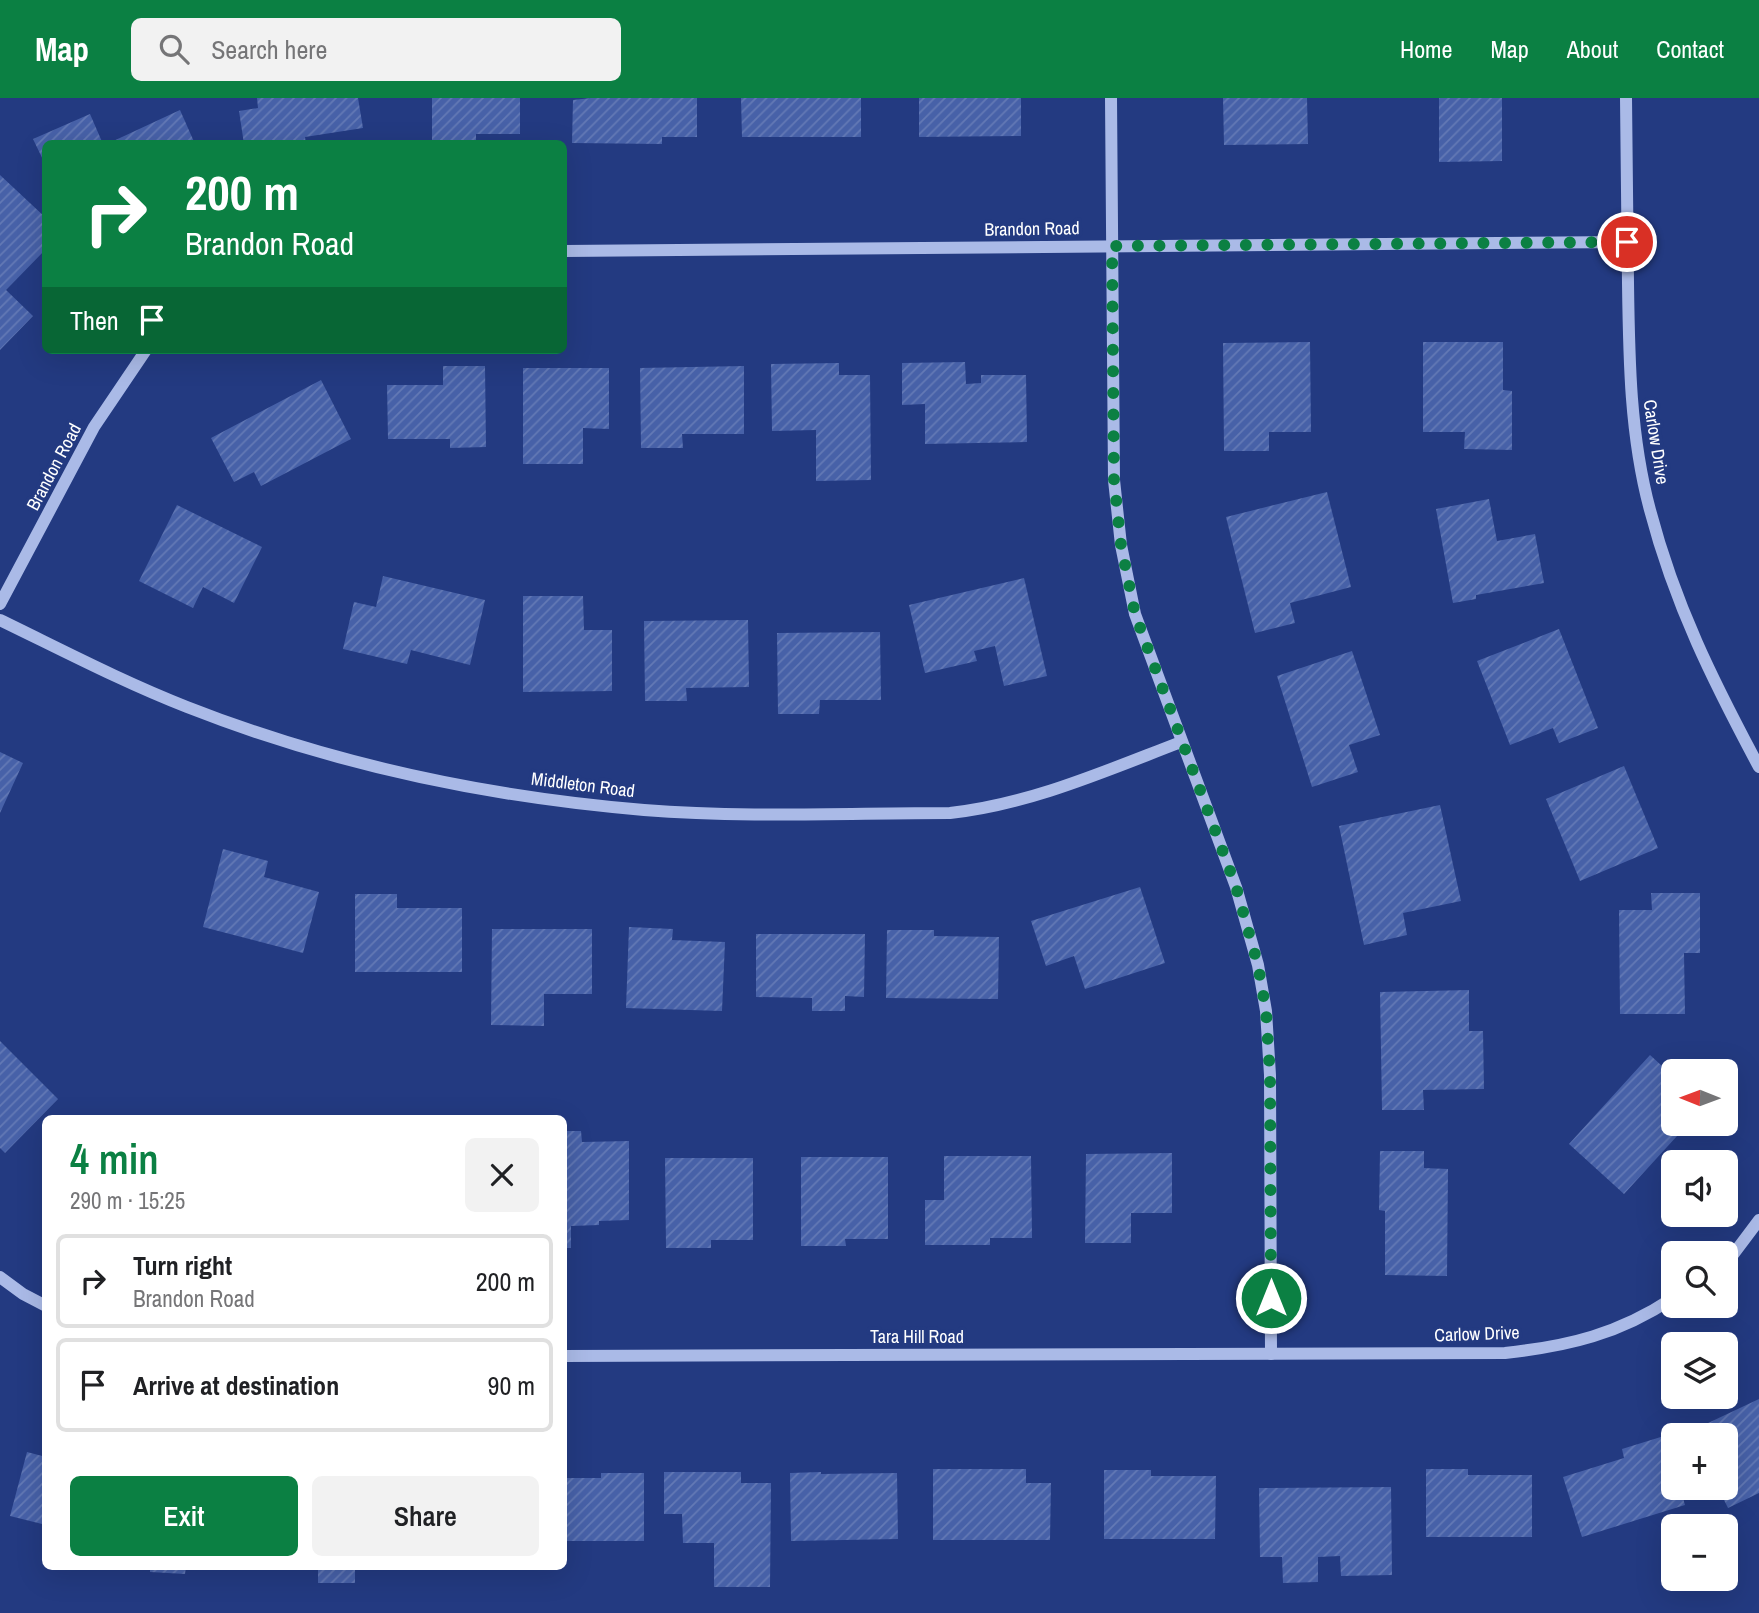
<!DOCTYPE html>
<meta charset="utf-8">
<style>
:root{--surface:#fff;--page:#f2f2f2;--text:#202124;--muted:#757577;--line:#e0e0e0;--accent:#0b8043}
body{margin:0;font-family:"Archivo Narrow",sans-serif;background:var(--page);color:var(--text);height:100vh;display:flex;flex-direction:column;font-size:26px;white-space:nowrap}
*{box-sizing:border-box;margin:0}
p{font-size:23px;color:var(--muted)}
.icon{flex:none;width:38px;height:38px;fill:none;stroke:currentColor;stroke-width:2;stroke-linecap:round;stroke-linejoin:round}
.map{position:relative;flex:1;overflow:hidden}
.details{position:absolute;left:42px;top:1017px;width:525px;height:455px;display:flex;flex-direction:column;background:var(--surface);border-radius:10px;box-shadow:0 7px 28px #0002}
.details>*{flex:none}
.hud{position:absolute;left:42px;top:42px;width:525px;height:214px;border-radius:10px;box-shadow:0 7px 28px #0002;background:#0b8043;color:#fff;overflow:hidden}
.needle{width:46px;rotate:271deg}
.buttons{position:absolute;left:1661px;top:961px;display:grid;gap:14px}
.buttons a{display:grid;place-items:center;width:77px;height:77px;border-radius:10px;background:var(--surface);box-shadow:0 7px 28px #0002;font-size:35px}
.pin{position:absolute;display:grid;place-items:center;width:60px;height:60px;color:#fff;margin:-30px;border:4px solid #fff;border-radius:50%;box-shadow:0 2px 7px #0007}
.me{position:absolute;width:77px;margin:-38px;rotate:0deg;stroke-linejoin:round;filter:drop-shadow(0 0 5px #0008)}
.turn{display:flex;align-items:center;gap:24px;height:147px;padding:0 28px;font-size:32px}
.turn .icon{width:91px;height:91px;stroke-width:2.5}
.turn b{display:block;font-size:49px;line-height:60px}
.then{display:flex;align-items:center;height:66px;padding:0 28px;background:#0003;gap:14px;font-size:26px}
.round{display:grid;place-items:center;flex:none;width:74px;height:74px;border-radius:10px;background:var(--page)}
.head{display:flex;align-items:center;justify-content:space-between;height:119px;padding:0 28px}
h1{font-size:42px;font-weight:600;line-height:52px;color:var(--accent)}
.button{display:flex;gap:14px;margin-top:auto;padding:14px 28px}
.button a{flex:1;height:80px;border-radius:10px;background:var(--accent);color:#fff;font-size:28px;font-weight:600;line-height:80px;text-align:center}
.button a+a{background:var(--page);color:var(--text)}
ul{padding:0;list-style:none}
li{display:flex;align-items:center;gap:21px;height:94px;margin:0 14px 10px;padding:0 14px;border:4px solid var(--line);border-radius:10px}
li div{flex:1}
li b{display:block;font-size:26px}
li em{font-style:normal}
header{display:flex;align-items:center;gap:42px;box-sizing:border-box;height:98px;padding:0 35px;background:var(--accent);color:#fff}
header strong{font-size:33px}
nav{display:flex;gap:38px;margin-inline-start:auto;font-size:24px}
.search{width:490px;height:63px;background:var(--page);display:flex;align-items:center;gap:18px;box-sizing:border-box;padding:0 24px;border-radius:10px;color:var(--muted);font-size:26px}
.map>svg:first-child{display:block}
.building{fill:url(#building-hatch)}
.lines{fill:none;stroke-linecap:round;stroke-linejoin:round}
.minor{stroke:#aabae7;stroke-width:12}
.route{stroke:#0b8043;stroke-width:12;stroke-dasharray:0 21.6}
.labels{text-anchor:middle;stroke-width:7;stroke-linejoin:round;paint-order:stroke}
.street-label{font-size:18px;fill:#fff;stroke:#233a81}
</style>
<header>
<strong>Map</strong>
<div class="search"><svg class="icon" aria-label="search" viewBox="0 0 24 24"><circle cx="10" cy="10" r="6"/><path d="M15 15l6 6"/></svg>Search here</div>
<nav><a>Home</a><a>Map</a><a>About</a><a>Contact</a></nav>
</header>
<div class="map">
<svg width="1759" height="1515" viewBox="0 0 1759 1515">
<defs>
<pattern id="building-hatch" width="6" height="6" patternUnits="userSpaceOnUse" patternTransform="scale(1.75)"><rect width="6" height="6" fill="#4761a8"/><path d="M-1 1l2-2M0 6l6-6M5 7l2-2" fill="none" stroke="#6379b5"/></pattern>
</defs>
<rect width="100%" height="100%" fill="#233a81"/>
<g class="building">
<path d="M257 0H358L363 30 305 39 306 46H244L239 13 258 10Z"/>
<path d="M432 0H520V36H476V43H432Z"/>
<path d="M591 0H697V39H662V46L572 45 573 2Z"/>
<path d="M741 0H861V39H742Z"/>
<path d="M919 0H1021V38L919 39Z"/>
<path d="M1223 0H1307L1308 46 1224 47Z"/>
<path d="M1439 0H1502V63L1439 64Z"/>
<path d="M180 12 195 46H107Z"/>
<path d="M90 16 103 46H46V68L33 41Z"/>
<path d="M0 77 46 120V151L6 192 33 218 0 252Z"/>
<path d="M1310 244 1311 334H1269V353H1224L1223 245Z"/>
<path d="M1423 244H1503V292L1512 293V352L1464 351 1465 334H1423Z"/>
<path d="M965 264 966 286 981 285V277H1026L1027 344 925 346V306L902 307V265Z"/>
<path d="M839 265V277H870L871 382 816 383V332L772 333 771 266Z"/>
<path d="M443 268H485L486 349 450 350V341H388L387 287H443Z"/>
<path d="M744 268V336H682L683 350H641L640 270Z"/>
<path d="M523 270H609V331L583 330V366H523Z"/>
<path d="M321 282 351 341 261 388 254 374 234 384 211 340Z"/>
<path d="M1327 394 1351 489 1290 505 1295 525 1255 535 1226 419Z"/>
<path d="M1489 401 1497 443 1535 436 1544 485 1476 497V501L1453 505 1436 411Z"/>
<path d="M177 407 262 449 234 505 203 489 193 510 139 483Z"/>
<path d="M383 478 485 502 470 567 411 552 407 566 343 551 354 504 376 509Z"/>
<path d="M1024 480 1047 578 1004 588 995 548 974 553 977 563 925 575 909 507Z"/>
<path d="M523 498H583L584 532H612V593L523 594Z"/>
<path d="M748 522 749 589 686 590 687 603H645L644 523Z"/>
<path d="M1559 531 1598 630 1559 645 1553 630 1510 647 1477 563Z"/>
<path d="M880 534 881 602H820L819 616H778L777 535Z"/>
<path d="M1352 553 1380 637 1349 647 1358 674 1312 689 1277 578Z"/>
<path d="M0 654 23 665 0 715Z"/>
<path d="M1624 668 1658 750 1580 783 1546 701Z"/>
<path d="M1440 707 1461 803 1403 815 1407 837 1364 847 1339 728Z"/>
<path d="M223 751 268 763 264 779 319 794 303 855 203 829Z"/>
<path d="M1140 789 1165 865 1085 891 1074 858 1046 868 1031 823Z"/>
<path d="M1651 795H1700V855H1684L1685 916H1620L1619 812H1652Z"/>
<path d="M355 796H397V810H462V874H355Z"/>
<path d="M629 829 673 831 672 842 725 844 722 913 626 910Z"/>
<path d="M492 831H592V896H544V928L491 927Z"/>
<path d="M887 832H934V838L999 839 998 901 886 900Z"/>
<path d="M756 836H865L864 899 845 898V913H812V900L756 899Z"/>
<path d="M1469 892V933H1483L1484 991 1423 992 1424 1012H1382L1380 894Z"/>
<path d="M0 943 58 1001 5 1055 0 1050Z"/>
<path d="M1650 957 1673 978V1026H1688L1624 1096 1569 1046Z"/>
<path d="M564 1033H581L582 1044 629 1043V1122L599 1123V1127L571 1128V1150H564Z"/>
<path d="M1380 1053H1424V1070L1448 1071 1447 1178 1385 1177V1113L1379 1112Z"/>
<path d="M1172 1055V1115H1131V1145H1085L1086 1056Z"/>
<path d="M944 1058H1031L1032 1140H990V1147H925V1102H944Z"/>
<path d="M801 1059H888V1141H845L846 1148H801Z"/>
<path d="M665 1060H753V1142H711V1150H666Z"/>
<path d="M1759 1301V1395L1728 1410 1718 1390H1726V1337H1691L1689 1334Z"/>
<path d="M1664 1338 1673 1368V1390H1680L1685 1407 1582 1439 1563 1379 1624 1360 1622 1351Z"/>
<path d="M27 1354 46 1359V1427L10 1418Z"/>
<path d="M933 1371H1026V1385H1051L1050 1442H933Z"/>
<path d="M1426 1371H1468V1377H1532V1439H1426Z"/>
<path d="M1104 1372H1151V1378H1216L1215 1441H1104Z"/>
<path d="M664 1374H741V1385H771L770 1489H714V1445H683L682 1416H664Z"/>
<path d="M821 1374V1376L897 1375 898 1441 791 1443 790 1375Z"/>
<path d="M601 1375H644V1443H564V1380H601Z"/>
<path d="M1391 1389 1392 1477 1341 1478 1340 1458 1318 1459V1484L1283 1485 1282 1459H1260L1259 1390Z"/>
<path d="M150 1468H186L185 1476 150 1474Z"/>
<rect x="318" y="1468" width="37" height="17"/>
</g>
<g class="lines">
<g class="minor">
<path d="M1111 0 1114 382 1121 447 1135 516 1236 789 1258 867 1266 913 1270 977 1271 1256"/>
<path d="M1626 0C1627 62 1627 124 1628 185 1629 261 1630 338 1650 412 1675 507 1713 583 1759 669"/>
<path d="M564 153 1627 144"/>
<path d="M0 506 94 329 146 252"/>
<path d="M0 522C62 552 123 584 187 609 332 666 488 699 644 712 746 720 848 715 950 715 1031 706 1105 673 1181 644"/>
<path d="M1726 1166 1759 1122"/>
<path d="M0 1179 23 1196 46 1208"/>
<path d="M564 1258 1505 1255C1569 1248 1619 1236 1673 1200"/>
</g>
</g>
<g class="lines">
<path class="route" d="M1271 1200 1270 977 1266 913 1258 867 1236 789 1135 516 1121 447 1114 382 1112 148 1627 144"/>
</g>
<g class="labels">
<g class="street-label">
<text transform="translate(1032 131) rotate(-1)" y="6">Brandon Road</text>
<text transform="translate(1656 344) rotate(81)" y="6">Carlow Drive</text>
<text transform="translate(54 369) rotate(-62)" y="6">Brandon Road</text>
<text transform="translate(583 687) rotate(7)" y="6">Middleton Road</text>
<text transform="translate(1477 1236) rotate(-2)" y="6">Carlow Drive</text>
<text x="917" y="1245">Tara Hill Road</text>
</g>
</g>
</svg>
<div class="buttons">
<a><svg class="needle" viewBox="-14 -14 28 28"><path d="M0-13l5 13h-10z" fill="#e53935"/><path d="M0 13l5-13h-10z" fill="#757577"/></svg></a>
<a><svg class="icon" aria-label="sound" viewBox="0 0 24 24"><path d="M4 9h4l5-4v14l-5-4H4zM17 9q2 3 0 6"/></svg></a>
<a><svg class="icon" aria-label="search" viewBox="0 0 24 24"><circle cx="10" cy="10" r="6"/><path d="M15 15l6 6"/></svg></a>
<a><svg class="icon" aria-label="layers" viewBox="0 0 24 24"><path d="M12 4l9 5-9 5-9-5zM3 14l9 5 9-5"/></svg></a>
<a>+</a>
<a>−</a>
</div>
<div class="pin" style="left:1627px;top:144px;background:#d93025"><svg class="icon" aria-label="arrive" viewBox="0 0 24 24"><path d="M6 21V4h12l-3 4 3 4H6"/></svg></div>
<svg class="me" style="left:1271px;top:1200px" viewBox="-20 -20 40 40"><circle r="17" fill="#0b8043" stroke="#fff" stroke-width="3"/><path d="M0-11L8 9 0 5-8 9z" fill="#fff"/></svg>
<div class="hud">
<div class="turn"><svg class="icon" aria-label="right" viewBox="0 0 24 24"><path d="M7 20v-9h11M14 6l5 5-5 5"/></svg><div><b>200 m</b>Brandon Road</div></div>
<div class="then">Then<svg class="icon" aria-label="arrive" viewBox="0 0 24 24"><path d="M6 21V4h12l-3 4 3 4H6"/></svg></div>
</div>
<section class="details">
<div class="head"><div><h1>4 min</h1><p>290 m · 15:25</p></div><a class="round"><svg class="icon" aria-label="close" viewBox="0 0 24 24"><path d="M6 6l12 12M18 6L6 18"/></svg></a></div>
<ul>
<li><svg class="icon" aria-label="right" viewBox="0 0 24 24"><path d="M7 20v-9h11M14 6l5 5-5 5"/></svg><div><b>Turn right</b><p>Brandon Road</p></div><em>200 m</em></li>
<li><svg class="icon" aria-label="arrive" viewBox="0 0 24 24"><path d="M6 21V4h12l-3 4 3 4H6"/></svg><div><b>Arrive at destination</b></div><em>90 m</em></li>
</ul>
<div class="button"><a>Exit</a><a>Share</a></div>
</section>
</div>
